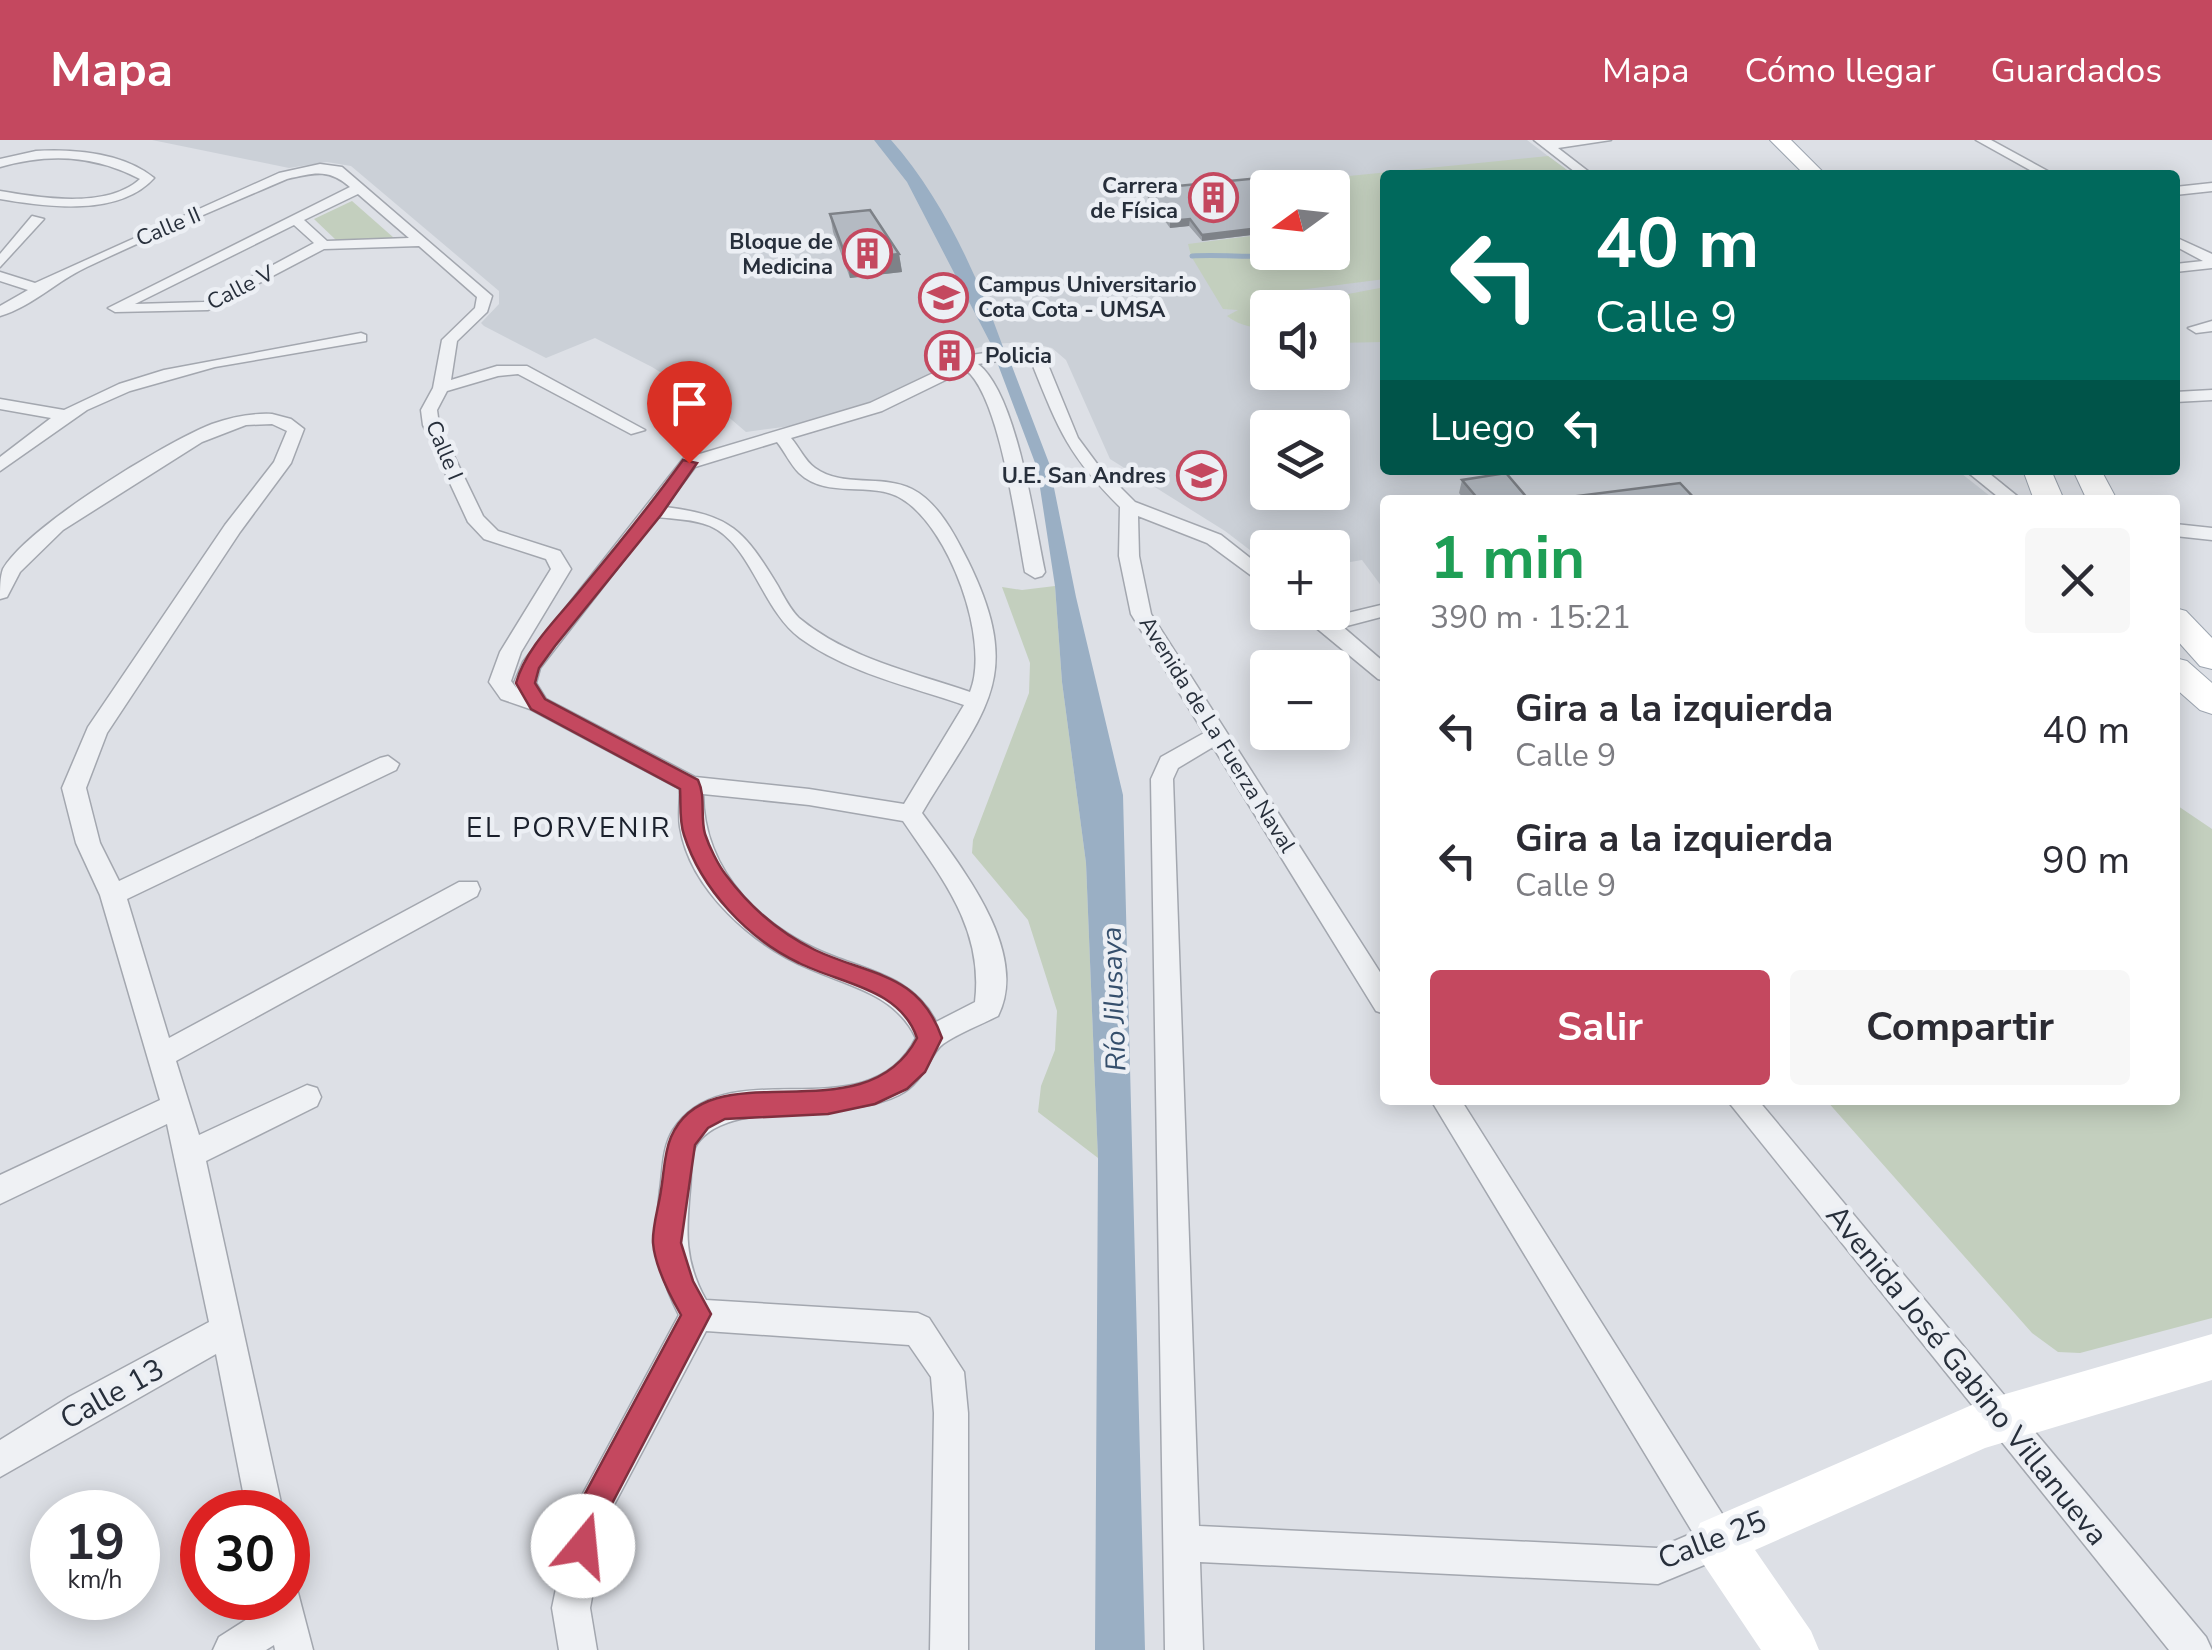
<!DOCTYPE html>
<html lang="es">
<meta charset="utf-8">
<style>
:root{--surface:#fff;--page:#f7f7f7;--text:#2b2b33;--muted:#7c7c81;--accent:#c4485f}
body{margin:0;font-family:"Nunito Sans",sans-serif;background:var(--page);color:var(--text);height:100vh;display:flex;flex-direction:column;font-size:38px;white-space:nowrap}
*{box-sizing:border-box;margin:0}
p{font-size:32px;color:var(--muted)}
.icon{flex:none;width:55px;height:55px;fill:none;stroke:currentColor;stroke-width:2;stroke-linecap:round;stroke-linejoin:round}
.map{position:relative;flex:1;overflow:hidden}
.side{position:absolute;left:1380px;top:355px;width:800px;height:610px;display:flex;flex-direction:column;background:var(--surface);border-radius:10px;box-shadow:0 5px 25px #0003}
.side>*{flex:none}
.banner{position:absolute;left:1380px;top:30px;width:800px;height:305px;border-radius:10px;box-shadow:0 5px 25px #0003;background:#00695c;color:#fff;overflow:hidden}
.needle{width:65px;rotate:255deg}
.fabs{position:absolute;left:1250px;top:30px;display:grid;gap:20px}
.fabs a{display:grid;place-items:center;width:100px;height:100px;border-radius:10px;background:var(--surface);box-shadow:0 5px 25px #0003;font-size:50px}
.speed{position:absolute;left:30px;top:1350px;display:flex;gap:20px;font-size:50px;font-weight:700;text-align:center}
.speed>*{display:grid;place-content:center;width:130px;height:130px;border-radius:50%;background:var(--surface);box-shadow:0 5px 25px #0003;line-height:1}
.speed small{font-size:25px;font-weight:400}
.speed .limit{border:15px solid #d22;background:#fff;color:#111}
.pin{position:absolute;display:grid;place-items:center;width:85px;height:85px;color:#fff;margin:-102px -42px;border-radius:50% 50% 50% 0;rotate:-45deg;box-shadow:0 0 10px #0007}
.pin .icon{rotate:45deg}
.me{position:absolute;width:110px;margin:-55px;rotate:17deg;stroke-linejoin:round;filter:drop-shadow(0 0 8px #0008)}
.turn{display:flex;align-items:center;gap:35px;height:210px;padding:0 50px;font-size:45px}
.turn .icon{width:130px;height:130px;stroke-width:2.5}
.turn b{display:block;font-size:70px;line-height:85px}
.then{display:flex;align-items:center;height:95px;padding:0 50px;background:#0003;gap:20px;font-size:38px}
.round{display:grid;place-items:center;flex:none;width:105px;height:105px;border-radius:10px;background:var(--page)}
.overview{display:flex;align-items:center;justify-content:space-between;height:170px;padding:0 50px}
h1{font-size:60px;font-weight:700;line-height:75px;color:#1e9e55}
.primary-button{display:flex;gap:20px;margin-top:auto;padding:20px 50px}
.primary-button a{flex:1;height:115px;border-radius:10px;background:var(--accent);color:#fff;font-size:40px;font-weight:700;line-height:115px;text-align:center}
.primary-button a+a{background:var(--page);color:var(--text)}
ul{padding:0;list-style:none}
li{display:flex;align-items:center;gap:30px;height:130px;padding:0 50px}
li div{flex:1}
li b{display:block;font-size:38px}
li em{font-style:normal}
header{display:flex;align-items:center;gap:60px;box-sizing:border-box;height:140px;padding:0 50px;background:var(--accent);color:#fff}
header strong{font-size:48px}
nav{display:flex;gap:55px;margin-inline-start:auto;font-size:35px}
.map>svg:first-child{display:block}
.built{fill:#cbd0d7;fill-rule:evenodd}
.green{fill:#c3cfbe}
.water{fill:#9aafc4}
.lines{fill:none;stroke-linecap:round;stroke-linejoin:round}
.stream{stroke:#9aafc4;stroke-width:5}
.street-casing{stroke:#a3a7af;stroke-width:3}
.primary-casing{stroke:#9da5b0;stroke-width:2}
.street{fill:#eff1f4;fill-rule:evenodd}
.secondary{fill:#fff;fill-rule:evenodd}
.primary{fill:#fff;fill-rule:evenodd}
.wall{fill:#9ba0a7}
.shaded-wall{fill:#7e8288}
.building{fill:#b4bac2;stroke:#7e8288;stroke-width:2.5}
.route{fill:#c4485f;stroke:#7f2f3e;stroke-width:2.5}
.labels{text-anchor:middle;stroke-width:9;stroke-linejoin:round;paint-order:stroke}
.far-poi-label{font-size:22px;font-weight:bold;fill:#272f3b;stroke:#eceff4;text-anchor:end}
.far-street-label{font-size:22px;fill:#272f3b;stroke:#eceff4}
.neighbourhood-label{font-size:28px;letter-spacing:2.5px;fill:#1a202c;stroke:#eceff4}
.water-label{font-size:28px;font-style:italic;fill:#354f6c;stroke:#eceff4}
.near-street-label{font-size:30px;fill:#272f3b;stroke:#eceff4}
</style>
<header>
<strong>Mapa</strong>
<nav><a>Mapa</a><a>Cómo llegar</a><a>Guardados</a></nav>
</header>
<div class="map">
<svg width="2212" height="1510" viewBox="0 0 2212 1510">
<rect width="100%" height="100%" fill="#dde0e6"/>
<path class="built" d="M152 0H1527L1573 35H1385V330H1957L1995 360H1385V451L1362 420 1333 425 1332 408H1268L1267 423 1225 391 1110 319 1066 220 1052 208 1027 202 991 204 964 212 910 245 873 262 791 286 746 292 718 268 652 227 595 198 546 218 484 186 481 183 499 164V151L351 26 327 22 289 28ZM1268 48H1332V112H1268ZM1268 168H1332V232H1268ZM1268 288H1332V352H1268Z"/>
<g class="green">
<path d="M1548 16 1574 35H1385V139L1268 154 1280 167 1385 147V202L1333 203 1332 168H1268L1267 187C1253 189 1239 185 1227 176L1238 170 1223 169 1191 116 1188 104 1267 94 1268 112H1332L1333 87 1338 86 1332 48 1324 42 1329 38Z"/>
<path d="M352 61 394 98 336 100 314 79Z"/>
<path d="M1055 446 1062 542 1086 723 1098 1018 1038 972 1041 946 1055 910 1057 871 1028 780 972 713 973 700 1029 553 1030 523 1002 447 1022 450Z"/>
<path d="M2175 664 2212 689V1178L2080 1213 2058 1212 2032 1193 1826 960H2175Z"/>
</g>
<g class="water">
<path d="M874 0H891C942 57 977 135 1003 207L993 208 907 42Z"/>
<path d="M1010 221 1049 323 1076 457 1123 655 1145 1510H1095L1098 1019 1086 723 1062 542 1055 446 1037 328 997 222Z"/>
</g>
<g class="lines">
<g class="stream">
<path d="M1332 61 1344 94"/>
<path d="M1192 116C1228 114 1275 120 1307 112"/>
</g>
<defs>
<g id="street">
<path d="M1534 0H1611L1558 8 1593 35H1579Z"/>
<path d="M1976 0H1991L2055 35H2039Z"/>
<path d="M36 11C75 9 123 13 154 38 119 77 47 67 0 59V51C41 58 107 69 140 39 94 15 49 13 0 27V19Z"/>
<path d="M320 24 342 27 492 156 487 172 457 201 451 240 497 226H527L645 290 631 294 518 234 498 236 447 251 437 270 439 285 483 376 498 391 560 411 571 429 521 512 511 541 517 549 514 543 523 522 683 319 870 263 971 215 1020 208 1046 220 1078 298 1098 325 1135 362 1221 395 1268 432V448L1207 403 1138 376 1139 416 1151 474 1385 840V874L1376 871 1213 607 1178 628 1173 639 1199 1386 1658 1408 1693 1393 1431 960H1461L1731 1388 1736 1401 1731 1414 1658 1444 1200 1422 1203 1510H1165L1151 639 1161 617 1204 593 1131 474 1119 416 1120 367C1069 316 1059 291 1033 226L1018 218 978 224C1017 254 1034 381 1045 432L1042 436 1035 438 1025 432C1016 385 1000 257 966 230L882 271 791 298C799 307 805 321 815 328 842 348 882 334 912 349 938 362 955 395 968 421 1027 541 982 571 922 673 958 723 1031 810 998 876 980 885 959 893 943 904 928 915 926 941 899 955 843 984 729 957 697 1004 689 1016 692 1036 690 1049 686 1092 684 1121 706 1160L918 1173 929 1178 964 1232 968 1273V1510H930L934 1273 931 1237 909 1205 706 1191 606 1380 590 1468 597 1510H559L552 1468 571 1376 679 1175C656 1131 654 1098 660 1050 663 1030 662 1008 673 990 726 907 868 995 916 898 895 854 851 847 810 829 755 806 690 751 680 687 678 675 680 662 680 649L530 569 501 559 489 542 500 512 551 429 546 419 484 399 468 382 423 285 421 270 433 248 442 200 475 168 477 157 419 106 324 109 208 170 115 172 108 168 350 47C328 28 314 33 287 39 220 68 152 96 87 127 55 142 33 166 0 176V166L28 150 0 141V132L35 143 279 33ZM358 54 409 98 327 101 304 80ZM294 85 314 103 204 162 135 164ZM777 302C785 312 790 324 799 333 827 360 872 340 902 359 949 387 991 501 970 552 912 532 847 518 799 478 790 469 784 457 778 446 744 390 731 375 665 367L695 327ZM657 377C674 379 694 379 710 386 751 404 762 470 800 498 848 533 909 546 964 565L904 664 809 649 695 637 546 559 536 543 540 528ZM703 654 809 665 903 681C942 738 984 789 975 862L936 882C916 841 875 832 835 817 764 790 704 734 703 654Z"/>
<path d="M2212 43V51L2175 55V47Z"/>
<path d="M32 76 44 79 0 127V114Z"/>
<path d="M2175 97 2212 114V128L2175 132V124L2203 121 2175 106Z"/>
<path d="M2212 181V191L2196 193 2188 188Z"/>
<path d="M361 193 366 195V201L215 227 130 251 87 270 0 331V317L51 278 0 269V259L64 270 119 244 164 230Z"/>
<path d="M2212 250V260L2175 262V252Z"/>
<path d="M272 274 291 279 304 289 291 323 240 392 107 593 86 648 100 703 119 741 380 618 388 616 399 624 396 630 127 759 169 898 459 742H477L480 749 477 756 176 921 199 995 307 945 317 948 321 957 317 966 206 1021 283 1372H247L216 1214 0 1337V1300L69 1257 209 1182 167 984 0 1064V1035L160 960 100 755 76 703 62 648 88 587 225 385 274 322 287 291 272 284 246 285 202 302 63 390 20 432 7 457 0 459C0 449 0 437 3 429 28 386 164 303 212 284 232 277 251 273 272 274Z"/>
<path d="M1965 330H1985L2022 360H2002Z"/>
<path d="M2175 384 2212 388V400L2175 396Z"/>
<path d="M1385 464V476L1343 487 1385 523V541L1378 539 1297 472H1323L1331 477Z"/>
<path d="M1727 960H1758L2206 1497 2212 1510H2169Z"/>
<path d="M288 1441 296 1445 313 1510H275L274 1505 266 1510H213L219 1497 266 1467 265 1458H288Z"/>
</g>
<g id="primary">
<path d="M1770 0H1791L1826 35H1805Z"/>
<path d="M2023 330H2051L2064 360H2034Z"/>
<path d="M2073 330H2101L2117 360H2087Z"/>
<path d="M2175 468 2186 471 2212 498V529L2200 526 2175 498Z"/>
<path d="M2175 518 2187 521 2212 543V574L2200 570 2175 548Z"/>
</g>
</defs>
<use href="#street" class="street-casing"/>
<use href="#primary" class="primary-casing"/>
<use href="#street" class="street"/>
<path class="secondary" d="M2212 1194V1240L1985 1308 1755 1410 1811 1491 1819 1510H1761L1700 1419 1693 1401 1700 1383 1981 1261Z"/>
<use href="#primary" class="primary"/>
</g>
<g class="wall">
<path d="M1268 48V93L1202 101 1189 86 1170 88 1146 55V49Z"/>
<path d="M830 74 899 114 902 132 850 138 833 92Z"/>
<path d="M1462 340 1529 360H1465L1459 353Z"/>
</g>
<g class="shaded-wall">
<path d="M1190 79 1189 86 1170 88V81Z"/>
<path d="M1268 87V93L1202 101V95Z"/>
<path d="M899 114 902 132 850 138 847 120Z"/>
</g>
<g class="building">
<path d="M1270 37 1280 48H1268V87L1202 95 1190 79 1170 81 1146 49Z"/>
<path d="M870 70 899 114 847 120 830 74Z"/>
<path d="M1506 333 1529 360H1479L1462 340Z"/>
<path d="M1680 343 1696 360H1546Z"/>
</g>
<path class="route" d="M683 320 697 323 661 375 555 506 539 528 535 543 545 559 698 640C706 657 700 676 705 694 709 706 718 725 726 735 749 766 780 793 815 810 870 836 919 832 942 898L925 932 907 949 875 964 828 974 725 979 708 988 695 1005 681 1103 693 1141 711 1174 604 1379 594 1418 583 1423 571 1418 566 1406 573 1376 681 1175C669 1154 655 1127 653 1103 652 1087 659 1066 661 1050 664 1033 664 1013 671 997 710 907 864 999 917 898 900 848 841 844 799 823 748 799 701 749 684 695 679 681 681 663 680 649L531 569 516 543C526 507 559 477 582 448 617 406 651 364 683 320Z"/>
<defs>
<symbol id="building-ring" viewBox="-11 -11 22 22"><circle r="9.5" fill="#eceff4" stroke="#c4485f" stroke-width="1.5"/><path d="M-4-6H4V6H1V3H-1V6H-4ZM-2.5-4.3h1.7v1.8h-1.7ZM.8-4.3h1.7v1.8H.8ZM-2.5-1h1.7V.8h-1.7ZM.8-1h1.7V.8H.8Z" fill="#c4485f"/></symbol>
<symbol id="university-ring" viewBox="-11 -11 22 22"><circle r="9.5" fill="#eceff4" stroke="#c4485f" stroke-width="1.5"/><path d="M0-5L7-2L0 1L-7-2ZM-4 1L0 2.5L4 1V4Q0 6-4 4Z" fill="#c4485f"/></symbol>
<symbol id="school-ring" viewBox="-11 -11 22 22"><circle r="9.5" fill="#eceff4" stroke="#c4485f" stroke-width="1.5"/><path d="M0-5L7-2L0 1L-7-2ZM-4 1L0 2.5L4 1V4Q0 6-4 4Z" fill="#c4485f"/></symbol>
</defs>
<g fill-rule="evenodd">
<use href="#building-ring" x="1186" y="30" width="55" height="55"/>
<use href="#building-ring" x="840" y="86" width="55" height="55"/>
<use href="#university-ring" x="916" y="130" width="55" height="55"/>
<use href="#building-ring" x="922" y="188" width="55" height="55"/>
<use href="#school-ring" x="1174" y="308" width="55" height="55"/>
</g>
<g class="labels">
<g class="far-poi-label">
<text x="1178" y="53">Carrera<tspan x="1178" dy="25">de Física</tspan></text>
<text x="833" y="109">Bloque de<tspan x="833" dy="25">Medicina</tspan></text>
<text x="978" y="152" text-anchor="start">Campus Universitario<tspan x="978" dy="25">Cota Cota - UMSA</tspan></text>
<text x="985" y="223" text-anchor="start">Policia</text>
<text x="1166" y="343">U.E. San Andres</text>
</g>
<g class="far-street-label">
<text transform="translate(168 86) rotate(-23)" y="8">Calle II</text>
<text transform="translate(240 147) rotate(-27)" y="8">Calle V</text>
<text transform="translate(445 310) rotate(67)" y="8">Calle I</text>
<text transform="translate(1218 594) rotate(58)" y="8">Avenida de La Fuerza Naval</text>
</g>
<g class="neighbourhood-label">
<text x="569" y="697">EL PORVENIR</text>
</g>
<g class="water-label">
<text transform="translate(1113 859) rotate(-92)" y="10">Río Jilusaya</text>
</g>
<g class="near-street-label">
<text transform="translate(1967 1235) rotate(51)" y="10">Avenida José Gabino Villanueva</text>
<text transform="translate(112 1254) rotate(-29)" y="10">Calle 13</text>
<text transform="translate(1712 1400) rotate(-21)" y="10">Calle 25</text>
</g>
</g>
</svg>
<div class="fabs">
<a><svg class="needle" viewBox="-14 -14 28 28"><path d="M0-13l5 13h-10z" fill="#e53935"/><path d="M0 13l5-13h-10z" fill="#7c7c81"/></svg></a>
<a><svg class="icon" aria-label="sound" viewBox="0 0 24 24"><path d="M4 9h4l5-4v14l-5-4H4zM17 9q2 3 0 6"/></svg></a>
<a><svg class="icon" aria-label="layers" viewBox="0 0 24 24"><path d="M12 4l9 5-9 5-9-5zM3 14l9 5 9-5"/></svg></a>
<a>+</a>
<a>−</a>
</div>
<div class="speed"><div>19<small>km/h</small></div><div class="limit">30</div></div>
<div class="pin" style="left:689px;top:323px;background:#d93025"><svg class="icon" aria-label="arrive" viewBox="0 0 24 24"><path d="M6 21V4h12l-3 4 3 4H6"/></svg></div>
<svg class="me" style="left:583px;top:1406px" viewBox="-20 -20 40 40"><circle r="19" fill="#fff"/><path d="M0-13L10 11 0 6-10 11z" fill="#c4485f"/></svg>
<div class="banner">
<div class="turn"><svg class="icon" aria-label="left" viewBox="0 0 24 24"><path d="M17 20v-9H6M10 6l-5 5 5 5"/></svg><div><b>40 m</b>Calle 9</div></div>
<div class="then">Luego<svg class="icon" aria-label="left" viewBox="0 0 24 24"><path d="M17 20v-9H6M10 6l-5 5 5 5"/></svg></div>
</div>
<section class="side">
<div class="overview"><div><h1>1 min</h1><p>390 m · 15:21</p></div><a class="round"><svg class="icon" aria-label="close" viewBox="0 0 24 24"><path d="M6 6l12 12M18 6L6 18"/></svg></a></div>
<ul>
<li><svg class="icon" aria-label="left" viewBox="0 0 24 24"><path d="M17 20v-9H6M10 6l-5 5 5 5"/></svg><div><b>Gira a la izquierda</b><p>Calle 9</p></div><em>40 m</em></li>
<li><svg class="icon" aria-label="left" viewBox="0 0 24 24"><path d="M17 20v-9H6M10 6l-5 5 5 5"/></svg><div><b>Gira a la izquierda</b><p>Calle 9</p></div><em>90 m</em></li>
</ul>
<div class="primary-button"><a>Salir</a><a>Compartir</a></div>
</section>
</div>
